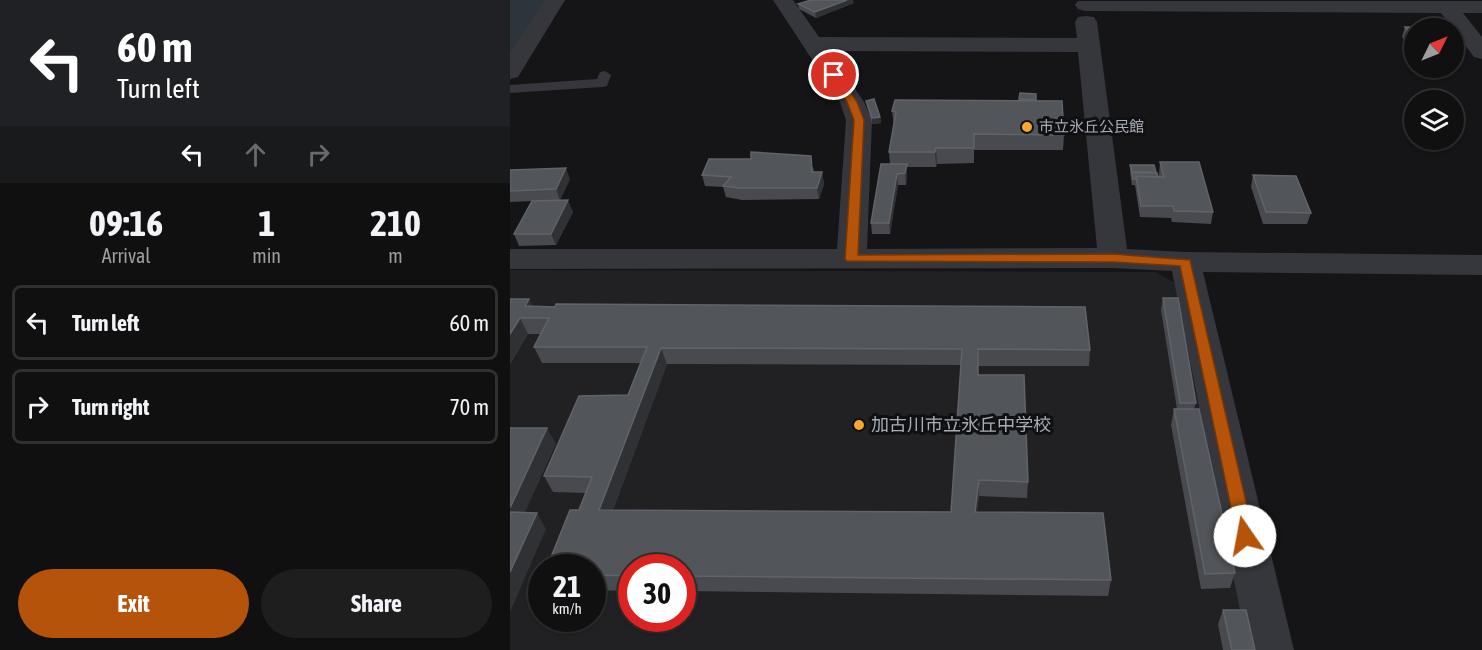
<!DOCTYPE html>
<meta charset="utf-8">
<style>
:root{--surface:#101011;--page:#1e1e1f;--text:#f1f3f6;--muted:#9c9d9f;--line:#303031;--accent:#b45309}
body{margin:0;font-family:"Asap Condensed","Noto Sans JP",sans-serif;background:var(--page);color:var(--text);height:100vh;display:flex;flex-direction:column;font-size:22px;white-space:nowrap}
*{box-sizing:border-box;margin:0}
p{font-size:20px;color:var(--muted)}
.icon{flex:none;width:33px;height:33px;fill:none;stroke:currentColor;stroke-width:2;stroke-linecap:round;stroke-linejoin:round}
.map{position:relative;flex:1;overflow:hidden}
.details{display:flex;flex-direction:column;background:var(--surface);width:510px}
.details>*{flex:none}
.guide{background:#202124;color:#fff;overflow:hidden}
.needle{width:39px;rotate:47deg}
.controls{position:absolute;left:894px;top:18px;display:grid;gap:12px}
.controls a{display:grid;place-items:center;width:60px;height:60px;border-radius:50%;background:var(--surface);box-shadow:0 2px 4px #0004,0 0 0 2px var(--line);font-size:30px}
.speed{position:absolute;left:18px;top:554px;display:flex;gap:12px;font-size:30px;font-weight:700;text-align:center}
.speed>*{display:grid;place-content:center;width:78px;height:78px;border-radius:50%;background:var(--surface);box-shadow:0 2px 4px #0004,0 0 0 2px var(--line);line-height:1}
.speed small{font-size:15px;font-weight:400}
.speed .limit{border:9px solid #d22;background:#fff;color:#111}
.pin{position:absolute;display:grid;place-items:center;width:51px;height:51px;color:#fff;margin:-26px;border:3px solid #fff;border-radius:50%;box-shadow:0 2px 6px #0007}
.me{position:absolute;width:66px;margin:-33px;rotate:348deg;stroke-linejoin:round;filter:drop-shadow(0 0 4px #0008)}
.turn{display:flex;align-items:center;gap:21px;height:126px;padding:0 18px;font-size:27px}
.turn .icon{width:78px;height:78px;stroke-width:2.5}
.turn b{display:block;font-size:42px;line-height:51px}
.lanes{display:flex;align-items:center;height:57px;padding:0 18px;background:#0003;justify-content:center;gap:30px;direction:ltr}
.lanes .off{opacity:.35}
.eta{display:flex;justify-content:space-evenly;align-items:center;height:102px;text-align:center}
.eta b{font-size:36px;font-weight:700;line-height:42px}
.primary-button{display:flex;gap:12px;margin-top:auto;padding:12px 18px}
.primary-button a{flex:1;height:69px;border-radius:36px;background:var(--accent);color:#fff;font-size:24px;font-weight:700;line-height:69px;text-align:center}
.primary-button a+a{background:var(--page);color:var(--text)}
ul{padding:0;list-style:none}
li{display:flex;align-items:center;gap:18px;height:75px;margin:0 12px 9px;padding:0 6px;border:3px solid var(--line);border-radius:9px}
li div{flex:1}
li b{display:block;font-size:22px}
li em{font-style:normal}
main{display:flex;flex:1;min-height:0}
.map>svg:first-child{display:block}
.built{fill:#212124;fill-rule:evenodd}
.water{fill:#2b353b}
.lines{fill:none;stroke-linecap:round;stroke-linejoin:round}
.lane{fill:#36373c;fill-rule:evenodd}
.street{fill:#36373c;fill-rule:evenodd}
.wall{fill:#484a4f;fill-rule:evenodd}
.shaded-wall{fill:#2f3134}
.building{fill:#52555a;stroke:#606369;stroke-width:1.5;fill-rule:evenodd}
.route{fill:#b45309;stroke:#753606;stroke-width:1.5}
.poi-dot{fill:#f5a72f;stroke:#101012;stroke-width:2}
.labels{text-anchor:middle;stroke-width:6;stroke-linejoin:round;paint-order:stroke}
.far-poi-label{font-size:15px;fill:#a7adb7;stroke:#101012;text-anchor:start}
.poi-label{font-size:18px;fill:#a7adb7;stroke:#101012;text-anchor:start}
</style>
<main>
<section class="details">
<div class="guide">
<div class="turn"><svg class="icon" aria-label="left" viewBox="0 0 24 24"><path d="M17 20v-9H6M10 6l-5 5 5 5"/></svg><div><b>60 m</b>Turn left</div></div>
<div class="lanes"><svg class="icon" aria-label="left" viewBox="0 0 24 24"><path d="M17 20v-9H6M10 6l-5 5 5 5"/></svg><svg class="icon off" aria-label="ahead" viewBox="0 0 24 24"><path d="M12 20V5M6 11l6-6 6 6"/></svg><svg class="icon off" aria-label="right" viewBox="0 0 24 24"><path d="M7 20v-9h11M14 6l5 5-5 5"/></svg></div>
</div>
<div class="eta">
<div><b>09:16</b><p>Arrival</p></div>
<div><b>1</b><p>min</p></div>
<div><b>210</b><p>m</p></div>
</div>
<ul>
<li><svg class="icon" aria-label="left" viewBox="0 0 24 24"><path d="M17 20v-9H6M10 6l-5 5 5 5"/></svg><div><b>Turn left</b></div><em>60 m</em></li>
<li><svg class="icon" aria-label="right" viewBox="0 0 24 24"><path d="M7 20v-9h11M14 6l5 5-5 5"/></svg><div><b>Turn right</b></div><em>70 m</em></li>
</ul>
<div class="primary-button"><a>Exit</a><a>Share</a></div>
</section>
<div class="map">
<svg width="972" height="650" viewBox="0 0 972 650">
<rect width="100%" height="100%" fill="#151517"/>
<path class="built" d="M0 270 645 272 668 284 745 650H0ZM32 567H82V618H32ZM122 567H172V618H122Z"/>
<path class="water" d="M0 0H41L0 63Z"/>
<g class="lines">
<path class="lane" d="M95 71 101 75 97 86 92 87 0 93V85L87 79 90 72Z"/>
<g class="street">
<path d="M35 0H55L8 77 0 79V54Z"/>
<path d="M263 0H283L309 37 567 38 565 22 568 17 576 16 584 17 587 22 617 249 675 252 972 255V275L693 272 784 650H738L662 271 603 268 0 269V249H327L336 120 330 102ZM319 51 568 52 587 248 357 249 362 120 354 102Z"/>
<path d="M568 1H972V13H953L972 37V59L964 57 931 13 575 11 568 9 565 5Z"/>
</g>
</g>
<g class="wall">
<path d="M344 3 306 18 289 9 288 4Z"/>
<path d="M895 27 904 28V56L892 37Z"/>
<path d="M944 35 948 41 944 51Z"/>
<path d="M510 93 526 94V101L554 135 553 150H464V163L427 164 426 167H397V175L396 185H388L380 234H362L361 223 380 164 379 152 384 126 382 111 509 101Z"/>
<path d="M356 101 370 117 371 123 362 124 357 106Z"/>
<path d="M650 162 703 212 701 224 662 222 661 218 630 217 625 185H622L621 179 620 171V165L646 172V173L648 177H649V174Z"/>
<path d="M303 167 304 172H312L314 184 309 199 232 200 216 197 213 187 195 186 192 175Z"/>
<path d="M0 170 60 179 50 200 63 212 46 245 9 246 4 234 22 201 0 202Z"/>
<path d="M743 175 801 213 797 224H753L741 187Z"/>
<path d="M653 298 686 403 684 409 725 573 720 588 691 589 661 425 664 409H667L651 310Z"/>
<path d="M0 299 22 306 580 350 579 366H468V375L518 482 517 498 469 496 467 512 601 580 598 596 172 591V567H122V591L82 590V567L69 510 76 493 43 492 34 476 118 395 131 363H32L24 347 31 334H18L0 364ZM157 364 451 365 441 512 103 510Z"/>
<path d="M713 610 745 650H713L708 624Z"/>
</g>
<g class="shaded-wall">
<path d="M337 0H343L344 3 306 18 305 12Z"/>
<path d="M370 117 371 123 362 124V118Z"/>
<path d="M426 148 427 164 426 167 425 152Z"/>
<path d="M397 164V175L396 185 395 173Z"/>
<path d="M56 168 60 179 50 200 46 189Z"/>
<path d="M312 172 314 184 309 199 307 188Z"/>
<path d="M387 174 388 185 380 234 379 223Z"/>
<path d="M58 200 63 212 46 245 41 234Z"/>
<path d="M19 299 27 315 15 306Z"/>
<path d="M10 318 18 334 0 364V334Z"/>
<path d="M151 348 157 364 97 526 89 510Z"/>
<path d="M37 428 46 444 8 528 0 515V508Z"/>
<path d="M469 480V496L465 528V512Z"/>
<path d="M27 513 36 529 0 612V572Z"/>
</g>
<g class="building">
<path d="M301 0H337L305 12 288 4Z"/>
<path d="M895 27 939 28H904V40Z"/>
<path d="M944 35 948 41H944Z"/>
<path d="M510 93 526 94V100L509 99Z"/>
<path d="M364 99 370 117 362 118 356 101Z"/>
<path d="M385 100 552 101 554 135 464 134V148H426L425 152H379L386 112 382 111Z"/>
<path d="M241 152 301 156 302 172H312L307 188H229L213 186 221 177 192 175 199 159H241Z"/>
<path d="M650 162H689L703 212 664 211 663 206H631L626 176 654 177Z"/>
<path d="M371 164H397L395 173 387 174 379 223H361Z"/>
<path d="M620 165H644L646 172H622Z"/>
<path d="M56 168 46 189 0 191V170Z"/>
<path d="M622 173H647L648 177 626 176V179H623Z"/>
<path d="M743 175 786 176 801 213 756 212Z"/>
<path d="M58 200 41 234H4L22 201Z"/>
<path d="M653 298H668L686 403H670Z"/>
<path d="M0 299H19L15 306 45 307 46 304 575 307 580 350 468 349V375H514L518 482 469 480 465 512 593 513 601 580 172 576V567H122V576L82 575V567H37L60 510H69L82 477 34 476 69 396 118 395 137 347H24L39 318H10L0 334ZM151 348 452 349 441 512 89 510Z"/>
<path d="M664 409H689L725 573 695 574Z"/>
<path d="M0 428H37L0 508Z"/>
<path d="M0 512 27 513 0 572Z"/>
<path d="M713 610H736L745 650H722Z"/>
</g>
<path class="route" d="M321 73H328L347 102 354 120 348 255 603 254 680 260 744 536 741 541 735 543 729 541 727 536 670 266 603 262 337 261 335 259 344 120 337 102 319 75Z"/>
<g class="poi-dot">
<circle cx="517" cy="127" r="6"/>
<circle cx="349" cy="425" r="6"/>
</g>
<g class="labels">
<g class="far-poi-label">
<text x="529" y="132">市立氷丘公民館</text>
</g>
<g class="poi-label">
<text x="361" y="431">加古川市立氷丘中学校</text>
</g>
</g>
</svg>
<div class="controls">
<a><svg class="needle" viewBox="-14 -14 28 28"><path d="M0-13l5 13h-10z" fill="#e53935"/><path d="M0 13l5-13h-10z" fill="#9c9d9f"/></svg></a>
<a><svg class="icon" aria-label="layers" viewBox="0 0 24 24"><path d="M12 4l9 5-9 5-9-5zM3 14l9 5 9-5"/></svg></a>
</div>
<div class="speed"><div>21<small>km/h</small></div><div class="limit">30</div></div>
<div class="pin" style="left:324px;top:75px;background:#d93025"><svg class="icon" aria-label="arrive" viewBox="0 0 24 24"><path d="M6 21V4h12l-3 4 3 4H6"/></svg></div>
<svg class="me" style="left:735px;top:536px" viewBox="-20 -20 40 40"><circle r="19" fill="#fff"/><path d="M0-13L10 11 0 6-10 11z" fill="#b45309"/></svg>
</div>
</main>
